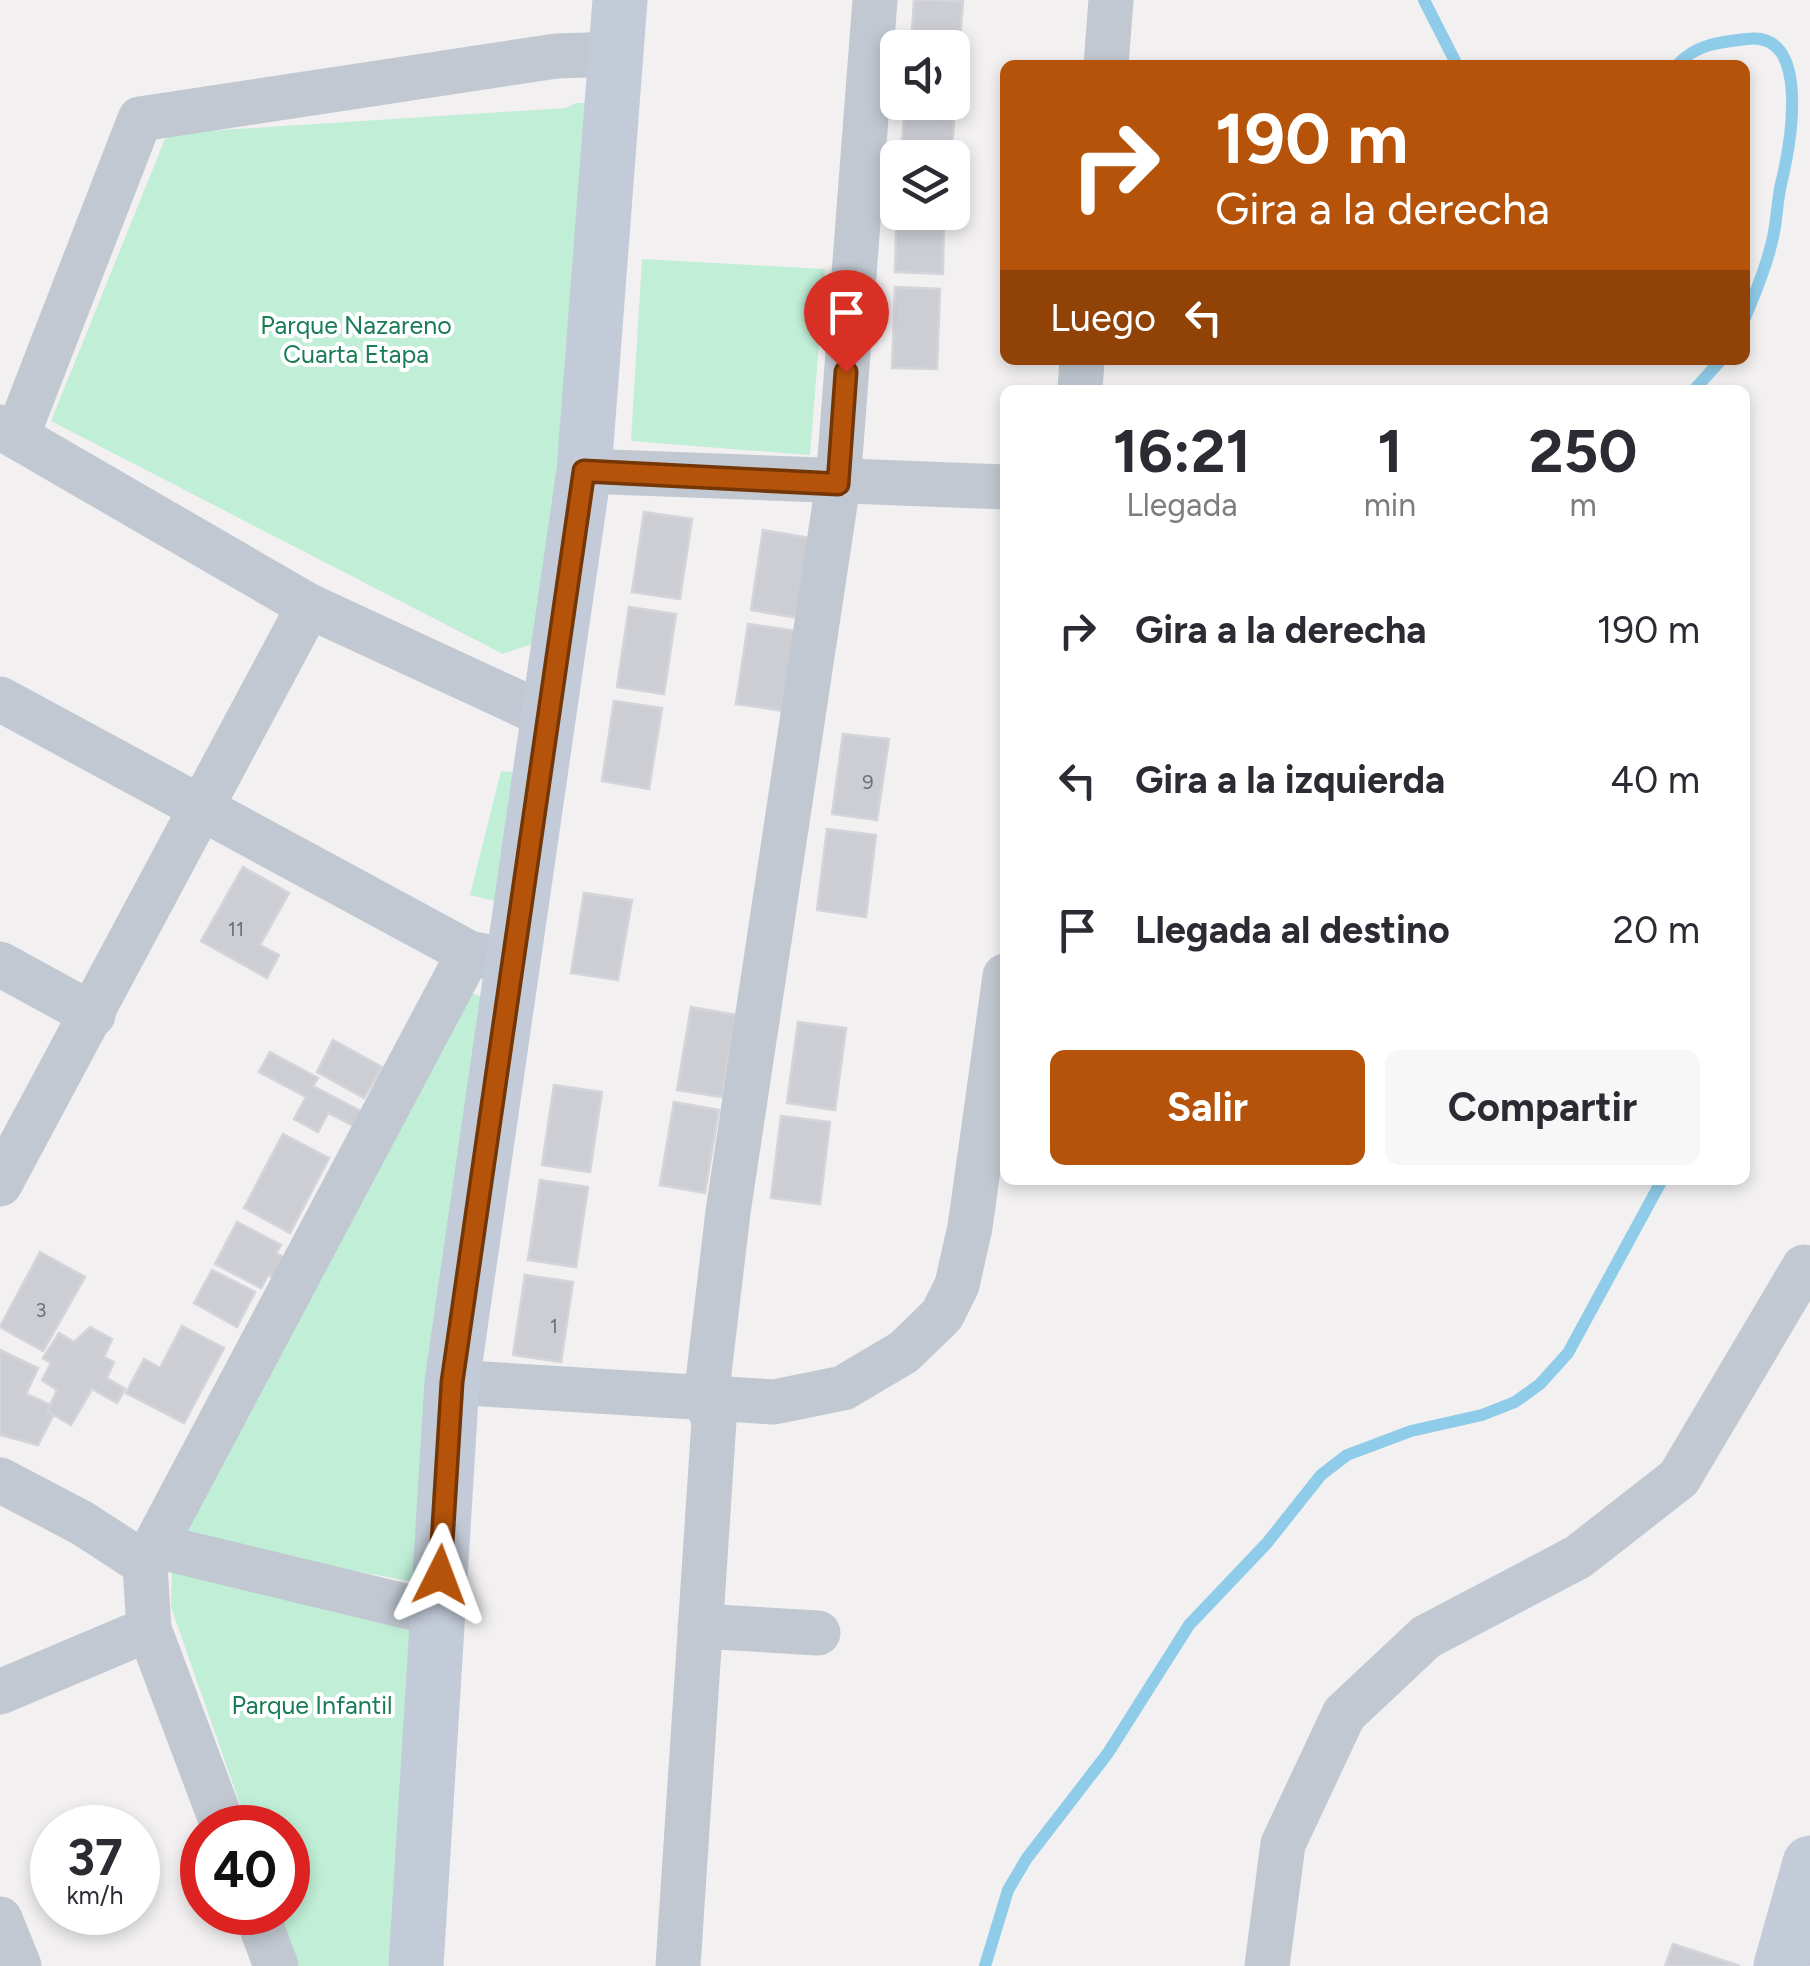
<!DOCTYPE html>
<html lang="es">
<style>
:root{--surface:#fff;--page:#f7f7f7;--text:#2b2b33;--muted:#7c7c81;--accent:#b45309}
body{margin:0;font-family:Figtree,sans-serif;background:var(--page);color:var(--text);height:100vh;display:flex;flex-direction:column;font-size:38px;white-space:nowrap}
*{box-sizing:border-box;margin:0}
p{font-size:32px;color:var(--muted)}
.icon{flex:none;width:55px;height:55px;fill:none;stroke:currentColor;stroke-width:2;stroke-linecap:round;stroke-linejoin:round}
.map{position:relative;flex:1;overflow:hidden}
.sheet{position:absolute;left:1000px;top:385px;width:750px;height:800px;display:flex;flex-direction:column;background:var(--surface);border-radius:15px;box-shadow:0 5px 15px #0003}
.sheet>*{flex:none}
.hud{position:absolute;left:1000px;top:60px;width:750px;height:305px;border-radius:15px;box-shadow:0 5px 15px #0003;background:#b45309;color:#fff;overflow:hidden}
.buttons{position:absolute;left:880px;top:30px;display:grid;gap:20px}
.buttons a{display:grid;place-items:center;width:90px;height:90px;border-radius:15px;background:var(--surface);box-shadow:0 5px 15px #0003;font-size:50px}
.speed{position:absolute;left:30px;top:1805px;display:flex;gap:20px;font-size:50px;font-weight:700;text-align:center}
.speed>*{display:grid;place-content:center;width:130px;height:130px;border-radius:50%;background:var(--surface);box-shadow:0 5px 15px #0003;line-height:1}
.speed small{font-size:25px;font-weight:400}
.speed .limit{border:15px solid #d22;background:#fff;color:#111}
.pin{position:absolute;display:grid;place-items:center;width:85px;height:85px;color:#fff;margin:-102px -42px;border-radius:50% 50% 50% 0;rotate:-45deg;box-shadow:0 0 10px #0007}
.pin .icon{rotate:45deg}
.me{position:absolute;width:110px;margin:-55px;rotate:3deg;stroke-linejoin:round;filter:drop-shadow(0 0 8px #0008)}
.turn{display:flex;align-items:center;gap:35px;height:210px;padding:0 50px;font-size:45px}
.turn .icon{width:130px;height:130px;stroke-width:2.5}
.turn b{display:block;font-size:70px;line-height:85px}
.then{display:flex;align-items:center;height:95px;padding:0 50px;background:#0003;gap:20px;font-size:38px}
.eta{display:flex;justify-content:space-evenly;align-items:center;height:170px;text-align:center}
.eta b{font-size:60px;font-weight:700;line-height:70px}
.button{display:flex;gap:20px;margin-top:auto;padding:20px 50px}
.button a{flex:1;height:115px;border-radius:15px;background:var(--accent);color:#fff;font-size:40px;font-weight:700;line-height:115px;text-align:center}
.button a+a{background:var(--page);color:var(--text)}
ul{padding:0;list-style:none}
li{display:flex;align-items:center;gap:30px;height:150px;padding:0 50px}
li div{flex:1}
li b{display:block;font-size:38px}
li em{font-style:normal}
.map>svg:first-child{display:block}
.green{fill:#c0eed7}
.lines{fill:none;stroke-linecap:round;stroke-linejoin:round}
.stream{stroke:#8fcce9;stroke-width:12}
.building{fill:#cdced4;stroke:#d4d5db;stroke-width:2.5}
.street{stroke:#c1c8d1;stroke-width:45}
.secondary{stroke:#c3cbd8;stroke-width:55}
.route-casing{stroke:#753606;stroke-width:25}
.route{stroke:#b45309;stroke-width:18}
.labels{text-anchor:middle;stroke-width:8;stroke-linejoin:round;paint-order:stroke}
.number-label{font-size:20px;fill:#69707b}
.park-label{font-size:25px;fill:#1a7c56;stroke:#fff}
</style>
<div class="map">
<svg width="1810" height="1966" viewBox="0 0 1810 1966">
<rect width="100%" height="100%" fill="#f2f0f0"/>
<g class="green">
<path d="M576 103H595L541 641 503 654 51 421 165 139 175 133 566 108Z"/>
<path d="M642 259 825 269 810 455 631 441Z"/>
<path d="M501 771 521 773 503 903 470 895Z"/>
<path d="M472 993 486 999 420 1583 177 1538Z"/>
<path d="M172 1566 418 1626 396 1966H297L278 1913 288 1912V1828L248 1827 171 1607Z"/>
</g>
<g class="lines">
<g class="stream">
<path d="M1424 0 1457 65"/>
<path d="M1677 65C1696 44 1720 42 1747 39 1810 30 1792 139 1781 184 1777 201 1777 220 1773 237 1767 265 1756 291 1745 318"/>
<path d="M1694 390 1721 360"/>
<path d="M985 1966 1008 1890 1027 1858 1108 1753 1189 1625 1267 1543 1321 1475 1347 1455 1411 1431 1482 1415 1515 1402 1540 1384 1568 1353 1662 1180"/>
</g>
</g>
<g class="building">
<path d="M914 0 963 1 957 83 952 82V48H911Z"/>
<path d="M952 97 956 98 951 158H901L905 102H952Z"/>
<path d="M897 190 898 212H944L943 274 895 272Z"/>
<path d="M895 287 940 289 937 369 892 368Z"/>
<path d="M644 512 692 519 680 599 632 592Z"/>
<path d="M763 530 810 538 798 618 751 610Z"/>
<path d="M629 607 676 614 664 694 617 687Z"/>
<path d="M748 624 796 631 784 711 736 704Z"/>
<path d="M614 701 662 708 649 789 602 781Z"/>
<path d="M843 734 889 739 877 820 832 814Z"/>
<path d="M827 829 876 835 866 917 817 910Z"/>
<path d="M243 867 289 893 260 945 279 955 267 978 201 941Z"/>
<path d="M584 893 632 900 618 980 571 973Z"/>
<path d="M691 1007 736 1015 722 1097 677 1090Z"/>
<path d="M798 1022 846 1028 835 1110 787 1103Z"/>
<path d="M333 1040 382 1067 364 1098 317 1072Z"/>
<path d="M270 1052 318 1078 313 1086 368 1115 360 1129 328 1113 318 1132 294 1119 306 1097 259 1072Z"/>
<path d="M554 1085 602 1092 590 1172 542 1165Z"/>
<path d="M674 1102 719 1110 705 1193 660 1185Z"/>
<path d="M781 1116 830 1122 820 1204 771 1198Z"/>
<path d="M283 1134 329 1158 290 1233 244 1208Z"/>
<path d="M540 1180 588 1187 576 1267 528 1260Z"/>
<path d="M237 1222 281 1245 276 1253 291 1261 280 1281 268 1275 261 1288 215 1264Z"/>
<path d="M40 1252 85 1277 43 1351 0 1327Z"/>
<path d="M212 1270 255 1292 237 1327 194 1303Z"/>
<path d="M525 1275 573 1282 561 1362 513 1355Z"/>
<path d="M182 1326 224 1348 184 1423 126 1393 144 1359 160 1368Z"/>
<path d="M90 1327 112 1339 104 1357 114 1362 107 1378 125 1389 117 1403 92 1389 71 1425 47 1411 57 1390 42 1380 51 1363 43 1358 59 1333 74 1342Z"/>
<path d="M0 1350 38 1368 26 1394 51 1405 47 1411 53 1416 38 1445 0 1435Z"/>
<path d="M1673 1944 1740 1966H1665Z"/>
</g>
<g class="lines">
<g class="street">
<path d="M1106 65 1111 0"/>
<path d="M1080 390 1082 360"/>
<path d="M0 427 309 606 551 718"/>
<path d="M17 436 140 119 556 56 617 54"/>
<path d="M584 471 1005 487"/>
<path d="M0 699 469 953 498 959"/>
<path d="M0 964 93 1015"/>
<path d="M0 1184 309 606"/>
<path d="M452 1382 774 1402 843 1388 904 1352 942 1315 957 1285 970 1227 1005 976"/>
<path d="M0 1480 82 1523 145 1564"/>
<path d="M156 1546 438 1614"/>
<path d="M700 1626 818 1633"/>
<path d="M0 1692 149 1629"/>
<path d="M224 1828 149 1629 145 1564 469 953"/>
<path d="M256 1912 276 1966"/>
<path d="M0 1919 19 1966"/>
<path d="M678 1966 714 1421 706 1398 728 1212 838 484 875 0"/>
<path d="M1267 1966 1283 1844 1344 1714 1426 1637 1578 1557 1679 1478 1804 1267"/>
</g>
<g class="secondary">
<path d="M416 1966 452 1382 584 471 620 0"/>
<path d="M1781 1966 1810 1863"/>
</g>
</g>
<g class="lines">
<defs>
<path id="route" d="M440 1575 452 1382 584 471 838 484 846 372"/>
</defs>
<use href="#route" class="route-casing"/>
<use href="#route" class="route"/>
</g>
<g class="labels">
<g class="number-label">
<text x="868" y="789">9</text>
<text x="236" y="936">11</text>
<text x="41" y="1317">3</text>
<text x="554" y="1333">1</text>
</g>
<g class="park-label">
<text x="356" y="334">Parque Nazareno<tspan x="356" dy="29">Cuarta Etapa</tspan></text>
<text x="312" y="1714">Parque Infantil</text>
</g>
</g>
</svg>
<div class="buttons">
<a><svg class="icon" aria-label="sound" viewBox="0 0 24 24"><path d="M4 9h4l5-4v14l-5-4H4zM17 9q2 3 0 6"/></svg></a>
<a><svg class="icon" aria-label="layers" viewBox="0 0 24 24"><path d="M12 4l9 5-9 5-9-5zM3 14l9 5 9-5"/></svg></a>
</div>
<div class="speed"><div>37<small>km/h</small></div><div class="limit">40</div></div>
<div class="pin" style="left:846px;top:372px;background:#d93025"><svg class="icon" aria-label="arrive" viewBox="0 0 24 24"><path d="M6 21V4h12l-3 4 3 4H6"/></svg></div>
<svg class="me" style="left:440px;top:1575px" viewBox="-20 -20 40 40"><path d="M0-17L14 15 0 8-14 15z" fill="#b45309" stroke="#fff" stroke-width="4"/></svg>
<div class="hud">
<div class="turn"><svg class="icon" aria-label="right" viewBox="0 0 24 24"><path d="M7 20v-9h11M14 6l5 5-5 5"/></svg><div><b>190 m</b>Gira a la derecha</div></div>
<div class="then">Luego<svg class="icon" aria-label="left" viewBox="0 0 24 24"><path d="M17 20v-9H6M10 6l-5 5 5 5"/></svg></div>
</div>
<section class="sheet">
<div class="eta">
<div><b>16:21</b><p>Llegada</p></div>
<div><b>1</b><p>min</p></div>
<div><b>250</b><p>m</p></div>
</div>
<ul>
<li><svg class="icon" aria-label="right" viewBox="0 0 24 24"><path d="M7 20v-9h11M14 6l5 5-5 5"/></svg><div><b>Gira a la derecha</b></div><em>190 m</em></li>
<li><svg class="icon" aria-label="left" viewBox="0 0 24 24"><path d="M17 20v-9H6M10 6l-5 5 5 5"/></svg><div><b>Gira a la izquierda</b></div><em>40 m</em></li>
<li><svg class="icon" aria-label="arrive" viewBox="0 0 24 24"><path d="M6 21V4h12l-3 4 3 4H6"/></svg><div><b>Llegada al destino</b></div><em>20 m</em></li>
</ul>
<div class="button"><a>Salir</a><a>Compartir</a></div>
</section>
</div>
